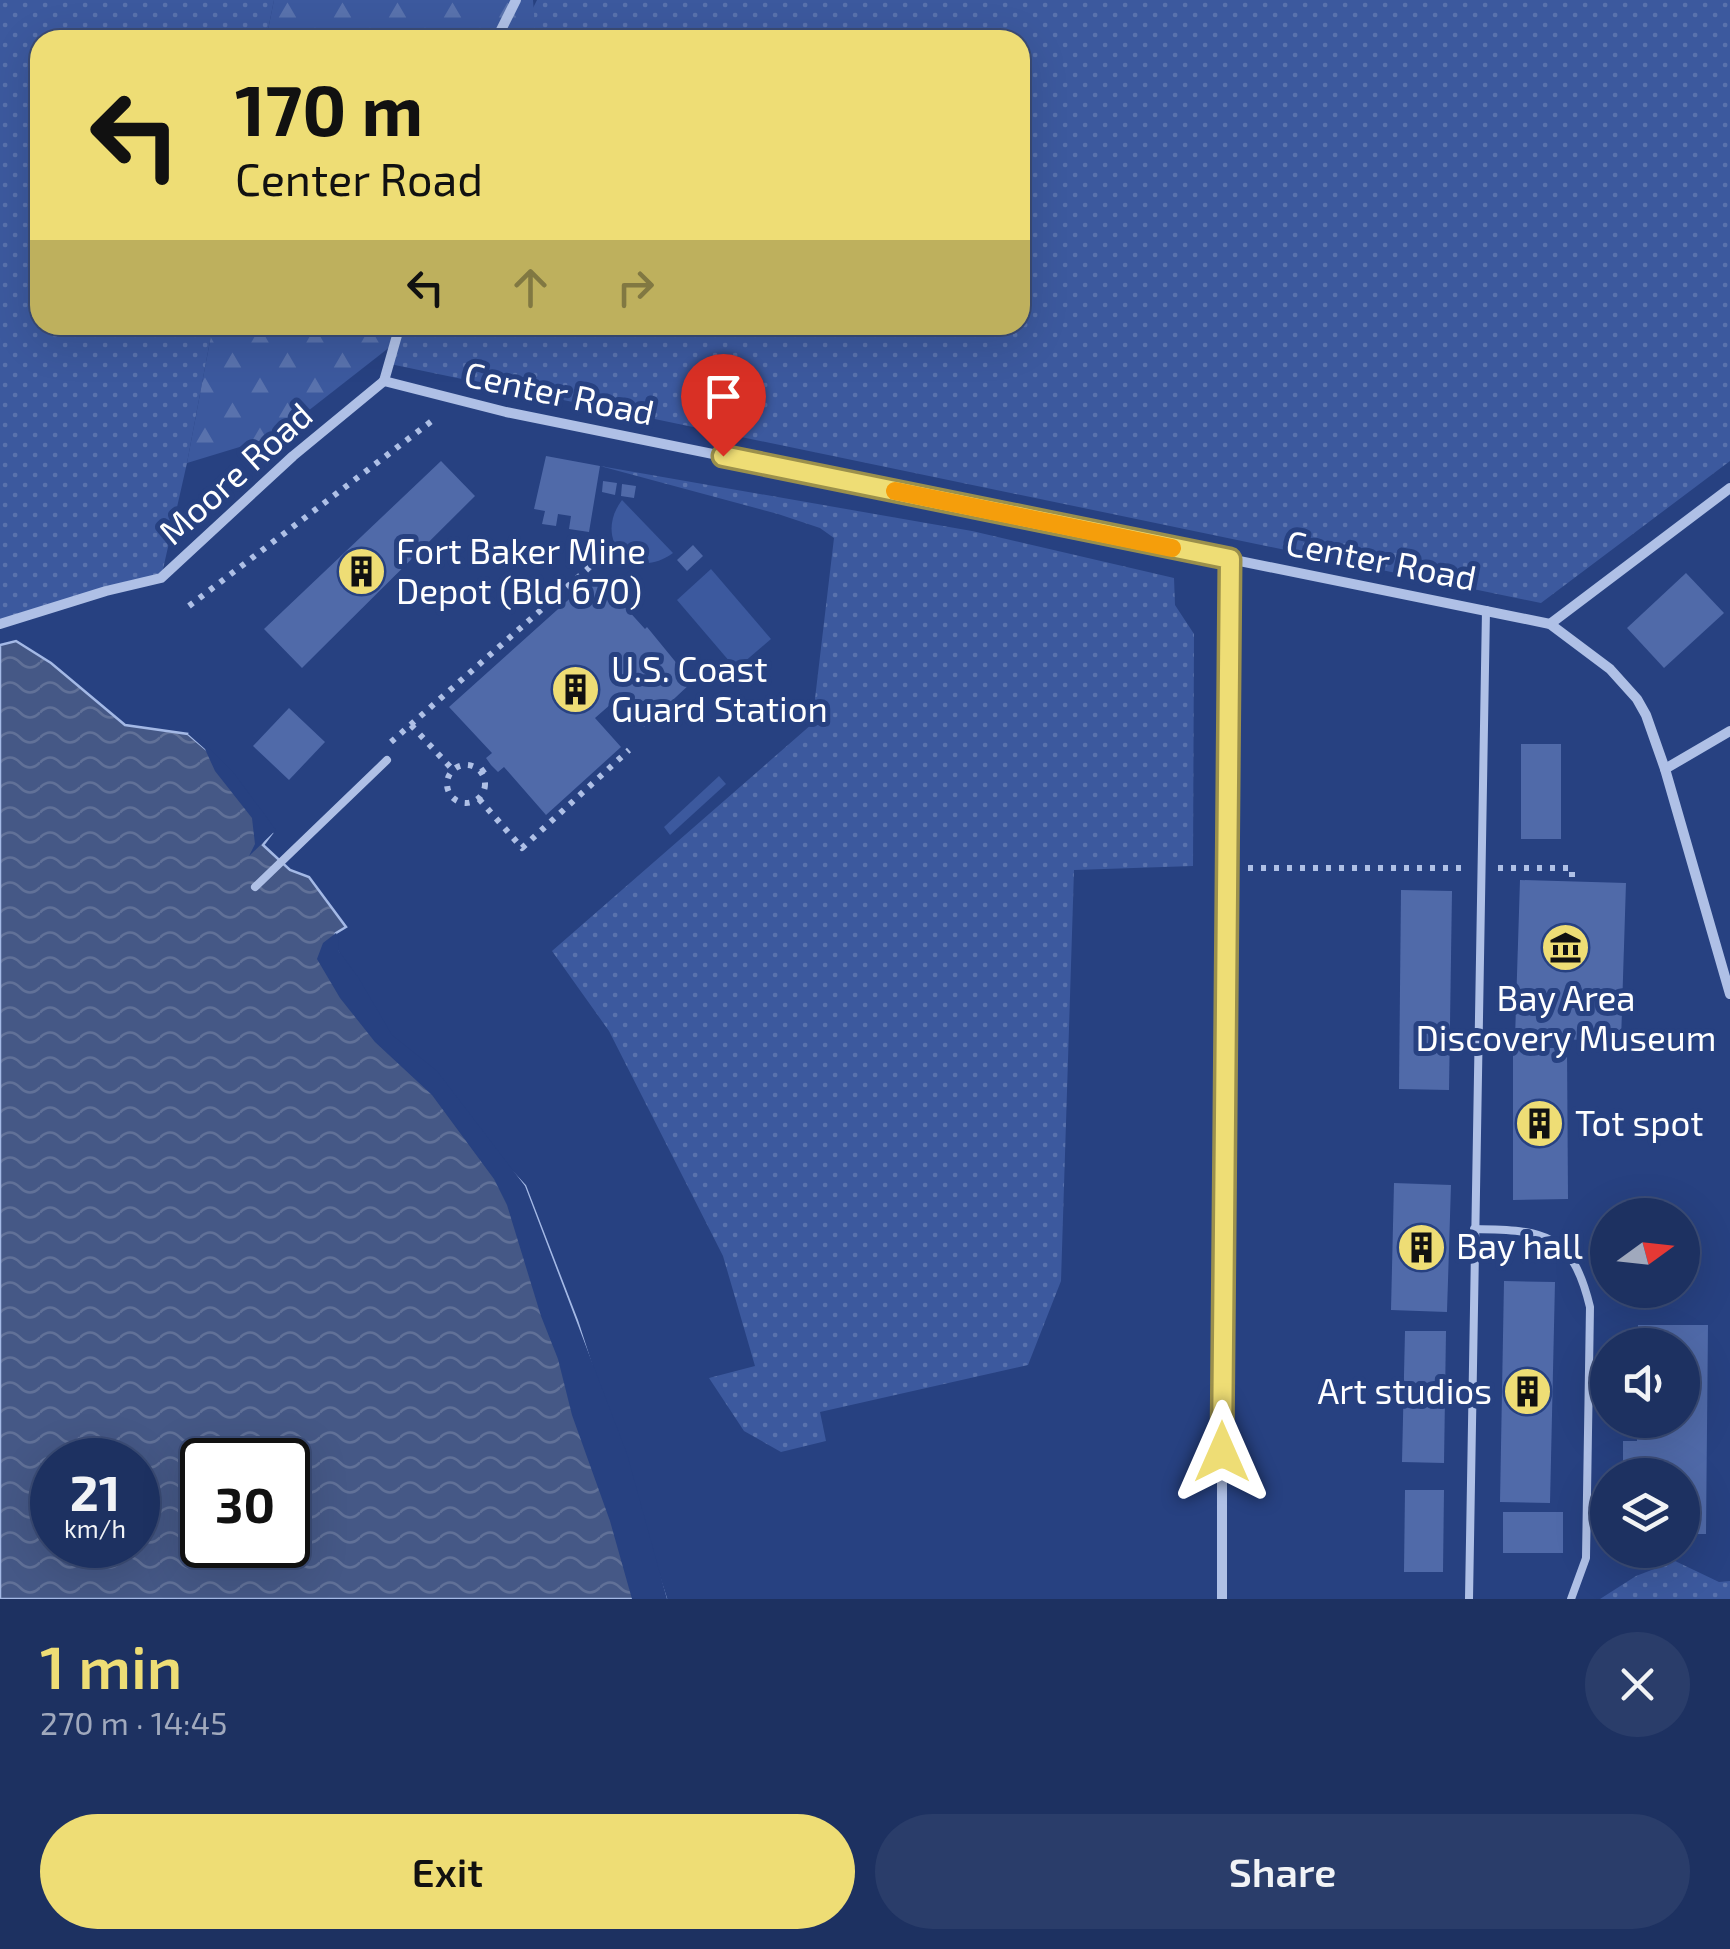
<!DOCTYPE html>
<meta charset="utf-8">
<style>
:root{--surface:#1d3161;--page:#2a3d6a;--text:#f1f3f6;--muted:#a0a9bd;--line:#3b4c76;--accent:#eedd75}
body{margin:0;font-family:"Exo 2",sans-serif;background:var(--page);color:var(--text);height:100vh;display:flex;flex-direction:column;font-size:38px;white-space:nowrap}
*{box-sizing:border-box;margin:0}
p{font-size:32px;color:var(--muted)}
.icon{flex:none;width:55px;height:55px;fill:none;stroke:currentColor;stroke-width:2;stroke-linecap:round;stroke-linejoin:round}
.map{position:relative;height:1599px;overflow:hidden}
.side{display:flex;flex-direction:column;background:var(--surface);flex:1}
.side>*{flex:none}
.guide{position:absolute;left:30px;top:30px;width:1000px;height:305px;border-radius:30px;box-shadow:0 10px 40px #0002,0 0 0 2px var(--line);background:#eedd75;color:#111;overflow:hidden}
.needle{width:65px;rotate:75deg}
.tools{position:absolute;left:1590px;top:1198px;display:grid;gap:20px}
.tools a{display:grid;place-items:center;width:110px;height:110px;border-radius:50%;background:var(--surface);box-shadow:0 10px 40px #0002,0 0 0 2px var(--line);font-size:50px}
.speed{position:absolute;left:30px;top:1438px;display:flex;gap:20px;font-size:50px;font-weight:700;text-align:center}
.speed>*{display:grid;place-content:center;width:130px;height:130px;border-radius:50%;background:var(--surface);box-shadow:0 10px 40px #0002,0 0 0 2px var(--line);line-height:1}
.speed small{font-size:25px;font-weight:400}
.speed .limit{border:5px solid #111;border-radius:15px;background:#fff;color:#111}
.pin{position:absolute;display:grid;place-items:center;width:85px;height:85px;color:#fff;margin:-102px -42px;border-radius:50% 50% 50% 0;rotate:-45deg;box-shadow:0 0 10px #0007}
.pin .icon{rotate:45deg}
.me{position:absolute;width:110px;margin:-55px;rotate:0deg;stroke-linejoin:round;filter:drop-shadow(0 0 8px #0008)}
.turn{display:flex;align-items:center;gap:35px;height:210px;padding:0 40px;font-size:45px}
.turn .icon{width:130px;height:130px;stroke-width:2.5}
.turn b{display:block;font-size:70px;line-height:85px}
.lanes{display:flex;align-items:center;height:95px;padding:0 40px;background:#0003;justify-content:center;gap:50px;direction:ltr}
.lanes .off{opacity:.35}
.round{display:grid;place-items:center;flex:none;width:105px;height:105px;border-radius:52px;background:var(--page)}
.headline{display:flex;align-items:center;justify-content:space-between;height:170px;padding:0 40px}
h1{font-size:60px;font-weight:600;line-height:75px;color:var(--accent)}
.button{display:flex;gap:20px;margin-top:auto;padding:20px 40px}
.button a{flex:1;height:115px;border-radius:60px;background:var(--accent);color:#111;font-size:40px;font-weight:600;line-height:115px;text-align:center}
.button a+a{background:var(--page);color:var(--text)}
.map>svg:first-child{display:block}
.green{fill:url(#green-dots)}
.forest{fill:url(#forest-firs)}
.pitch{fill:#3c599e}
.water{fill:url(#water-waves);stroke:#a4b9e6;stroke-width:2.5;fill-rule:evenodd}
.pier{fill:#274181}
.building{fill:#506aa9}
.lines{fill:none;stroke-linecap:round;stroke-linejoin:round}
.path{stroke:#afc0e6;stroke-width:6;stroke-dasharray:5 8;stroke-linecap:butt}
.lane{stroke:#afc0e6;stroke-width:8}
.street{stroke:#afc0e6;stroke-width:10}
.route-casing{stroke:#9b904c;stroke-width:25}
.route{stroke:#eedd75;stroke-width:18}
.slow{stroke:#f59e0b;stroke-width:18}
.labels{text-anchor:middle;stroke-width:10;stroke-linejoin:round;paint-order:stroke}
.street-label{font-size:35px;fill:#fff;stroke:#274181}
.poi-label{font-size:35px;fill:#fff;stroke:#274181;text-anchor:start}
</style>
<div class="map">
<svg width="1730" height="1599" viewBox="0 0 1730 1599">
<defs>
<pattern id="green-dots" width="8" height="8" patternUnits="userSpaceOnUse" patternTransform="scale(2.5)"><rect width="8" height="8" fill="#3c599e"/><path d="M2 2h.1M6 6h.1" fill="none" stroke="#5972ad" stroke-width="1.8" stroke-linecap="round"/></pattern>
<pattern id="forest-firs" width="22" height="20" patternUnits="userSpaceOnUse" patternTransform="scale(2.5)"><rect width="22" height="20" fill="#3c599e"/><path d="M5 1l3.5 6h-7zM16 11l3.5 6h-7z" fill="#5972ad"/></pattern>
<pattern id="water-waves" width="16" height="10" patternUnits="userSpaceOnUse" patternTransform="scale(2.5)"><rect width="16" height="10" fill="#455886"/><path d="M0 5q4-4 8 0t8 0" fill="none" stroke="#617198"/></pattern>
</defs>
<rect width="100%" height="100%" fill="#274181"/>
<g class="green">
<path d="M0 0H274L266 40H40V325H213L187 463 161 578 0 624Z"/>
<path d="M537 0H1730V461L1541 603 390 364 405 325H1020V40H517Z"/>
<path d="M600 466 972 531 1174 578 1175 605 1194 634 1193 866 1074 870 1061 1281 1028 1365 820 1412 826 1441 781 1452 744 1431 709 1378 755 1366 723 1256 609 1031 552 951 812 724 834 538 820 528 778 514Z"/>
<path d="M1675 1561 1719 1582 1730 1581V1599H1600L1636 1576Z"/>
</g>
<g class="forest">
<path d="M274 0H533L536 40H266Z"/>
<path d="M213 325H418L276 436 187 463Z"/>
</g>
<g class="pitch">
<path d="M622 500 673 553C632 583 592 540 622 500Z"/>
<path d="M711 569 771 639 736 669 677 600Z"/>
<path d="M719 776 726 784 670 835 664 827Z"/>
</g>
<path class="water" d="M16 641 51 663 125 725 188 734 207 750 272 833 263 845 290 870 309 877 346 927 336 933 332 943 389 1038 525 1186 577 1321 666 1599H0V645ZM52 1460H138V1545H52ZM202 1460H288V1545H202Z"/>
<g class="pier">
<path d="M191 730 233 772 276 830 249 856 255 844 252 818 215 771 205 749 188 734Z"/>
<path d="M336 933 339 938 338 950 358 977 392 1035 437 1071 525 1186 627 1454 667 1599H632L610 1521 572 1415 558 1359 541 1316 507 1205 494 1179 432 1095 375 1042 340 998 317 959 323 943Z"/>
</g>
<g class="building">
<path d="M546 456 600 466 589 532 569 529 571 516 558 514 556 526 542 524 545 511 534 509Z"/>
<path d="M441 461 475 496 302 668 264 629Z"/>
<path d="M603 481 617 483 615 495 602 492Z"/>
<path d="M622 484 636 486 634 498 621 496Z"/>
<path d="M693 545 703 556 687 571 677 560Z"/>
<path d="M1686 573 1724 613 1664 668 1627 628Z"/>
<path d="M596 575 645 629 647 627 692 682 644 727 619 697 595 718 621 747 546 815 504 767 498 772 491 765 486 758 492 753 449 707Z"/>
<path d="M289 708 325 742 289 780 253 746Z"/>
<rect x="1521" y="744" width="40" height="95"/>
<path d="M1520 880 1626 883 1621 1041 1515 1038Z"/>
<path d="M1401 890 1452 891 1449 1090 1399 1089Z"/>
<path d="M1513 1048H1567L1568 1199 1513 1200Z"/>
<path d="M1394 1183 1451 1185 1447 1312 1391 1310Z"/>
<path d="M1504 1281 1555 1282 1550 1503 1500 1502Z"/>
<path d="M1638 1325H1708L1706 1534H1682V1475H1635V1470H1623V1441H1637V1420H1682V1345H1638Z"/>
<path d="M1405 1331H1446L1444 1463 1402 1462Z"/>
<path d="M1405 1490H1444L1443 1572H1404Z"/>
<rect x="1503" y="1512" width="60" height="41"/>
</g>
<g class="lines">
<g class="path">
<path d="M189 606 437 417"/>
<path d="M411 725 453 770"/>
<path d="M391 742 592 565"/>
<circle cx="466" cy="784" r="19"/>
<path d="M481 772 491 765"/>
<path d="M479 799 522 848 629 750"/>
<path d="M1248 868H1465"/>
<path d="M1498 868H1572V881"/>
</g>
<g class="lane">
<path d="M255 887 387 760"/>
<path d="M1474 1229C1545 1230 1572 1233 1590 1307L1586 1558 1571 1599"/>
<path d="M1469 1599 1486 610"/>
</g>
<g class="street">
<path d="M496 40 516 0"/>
<path d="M384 381 506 412 1550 624 1610 669 1637 699 1646 715 1665 769 1730 994"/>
<path d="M384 381 400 325"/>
<path d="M0 624 106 591 161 578 293 456 384 381"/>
<path d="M1550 624 1730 488"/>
<path d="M1665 769 1730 731"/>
<path d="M1222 1599V1231L1230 559"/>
</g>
</g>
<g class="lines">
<defs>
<path id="route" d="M723 456 1230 559 1222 1452"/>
</defs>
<use href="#route" class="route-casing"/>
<use href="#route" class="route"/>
<path class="slow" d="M895 491 1172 548"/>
</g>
<defs>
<symbol id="building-disc" viewBox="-11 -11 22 22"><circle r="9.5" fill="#eedd75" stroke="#274181"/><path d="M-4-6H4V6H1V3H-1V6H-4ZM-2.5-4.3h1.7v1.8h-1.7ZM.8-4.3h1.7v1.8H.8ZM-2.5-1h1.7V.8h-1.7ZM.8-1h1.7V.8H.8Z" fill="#111"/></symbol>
<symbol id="museum-disc" viewBox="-11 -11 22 22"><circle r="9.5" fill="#eedd75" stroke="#274181"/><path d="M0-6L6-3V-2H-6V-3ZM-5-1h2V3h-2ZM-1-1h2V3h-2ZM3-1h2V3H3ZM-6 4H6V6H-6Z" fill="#111"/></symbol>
</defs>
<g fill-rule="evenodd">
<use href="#building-disc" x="334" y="544" width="55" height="55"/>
<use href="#building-disc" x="548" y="662" width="55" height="55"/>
<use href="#museum-disc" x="1538" y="920" width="55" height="55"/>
<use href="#building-disc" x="1512" y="1096" width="55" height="55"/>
<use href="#building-disc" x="1394" y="1220" width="55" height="55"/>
<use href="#building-disc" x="1500" y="1364" width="55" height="55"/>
</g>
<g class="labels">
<g class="street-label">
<text transform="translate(559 394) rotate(12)" y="12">Center Road</text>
<text transform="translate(236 474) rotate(-42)" y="12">Moore Road</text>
<text transform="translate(1381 561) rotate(11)" y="12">Center Road</text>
</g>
<g class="poi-label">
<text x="396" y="564">Fort Baker Mine<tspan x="396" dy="40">Depot (Bld 670)</tspan></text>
<text x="611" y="682">U.S. Coast<tspan x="611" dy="40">Guard Station</tspan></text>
<text x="1566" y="1011" text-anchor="middle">Bay Area<tspan x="1566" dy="40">Discovery Museum</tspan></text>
<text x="1575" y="1136">Tot spot</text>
<text x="1456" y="1259">Bay hall</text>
<text x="1492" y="1404" text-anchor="end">Art studios</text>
</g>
</g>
</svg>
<div class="tools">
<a><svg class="needle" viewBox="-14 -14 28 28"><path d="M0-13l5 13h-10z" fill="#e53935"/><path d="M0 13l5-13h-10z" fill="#a0a9bd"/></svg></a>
<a><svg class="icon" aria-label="sound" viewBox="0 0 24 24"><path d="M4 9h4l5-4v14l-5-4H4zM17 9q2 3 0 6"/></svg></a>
<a><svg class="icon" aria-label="layers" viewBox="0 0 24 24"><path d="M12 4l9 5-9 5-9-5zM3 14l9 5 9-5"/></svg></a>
</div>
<div class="speed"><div>21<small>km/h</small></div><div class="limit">30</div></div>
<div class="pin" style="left:723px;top:456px;background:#d93025"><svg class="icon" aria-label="arrive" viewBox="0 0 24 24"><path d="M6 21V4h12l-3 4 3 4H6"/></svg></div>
<svg class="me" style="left:1222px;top:1452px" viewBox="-20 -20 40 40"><path d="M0-17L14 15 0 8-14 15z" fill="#eedd75" stroke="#fff" stroke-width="4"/></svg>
<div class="guide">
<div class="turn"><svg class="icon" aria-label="left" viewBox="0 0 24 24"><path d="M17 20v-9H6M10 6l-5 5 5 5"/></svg><div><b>170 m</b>Center Road</div></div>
<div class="lanes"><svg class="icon" aria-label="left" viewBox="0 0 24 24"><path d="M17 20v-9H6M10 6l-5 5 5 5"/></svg><svg class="icon off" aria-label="ahead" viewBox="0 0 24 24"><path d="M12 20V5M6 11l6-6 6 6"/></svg><svg class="icon off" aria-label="right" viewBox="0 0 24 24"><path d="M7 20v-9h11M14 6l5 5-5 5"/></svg></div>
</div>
</div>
<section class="side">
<div class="headline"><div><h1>1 min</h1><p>270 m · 14:45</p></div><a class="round"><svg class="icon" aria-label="close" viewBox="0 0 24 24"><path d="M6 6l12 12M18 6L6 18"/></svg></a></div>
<div class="button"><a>Exit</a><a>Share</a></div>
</section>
